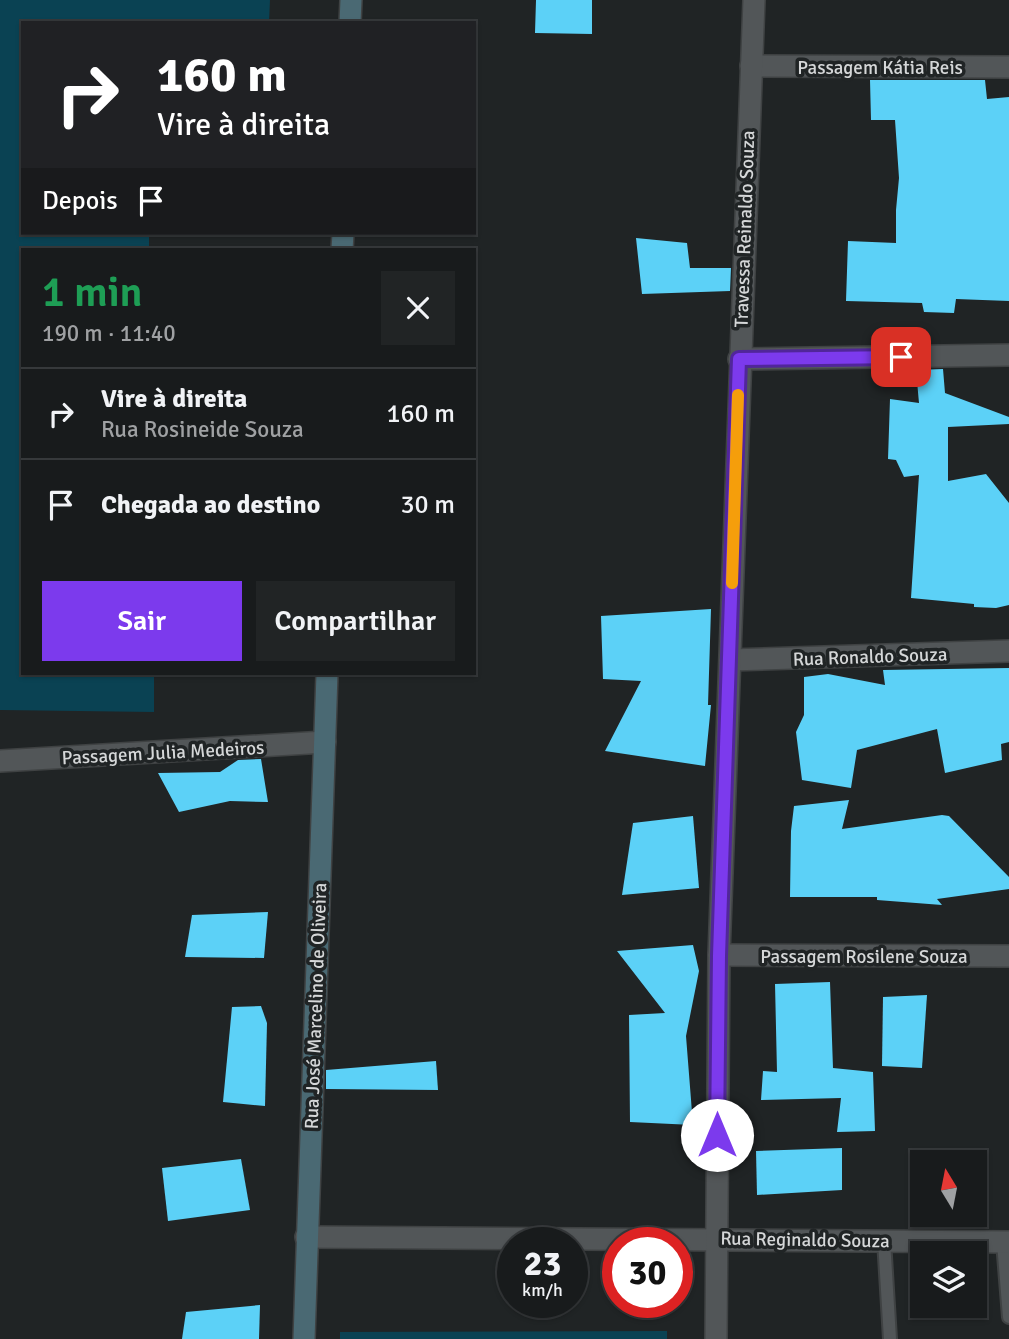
<!DOCTYPE html>
<html lang="pt">
<meta charset="utf-8">
<style>
:root{--surface:#181b1c;--page:#212425;--text:#f1f3f6;--muted:#9fa1a3;--line:#36393b;--accent:#7c3aed}
body{margin:0;font-family:Signika,sans-serif;background:var(--page);color:var(--text);height:100vh;display:flex;flex-direction:column;font-size:26px;white-space:nowrap}
*{box-sizing:border-box;margin:0}
p{font-size:23px;color:var(--muted)}
.icon{flex:none;width:38px;height:38px;fill:none;stroke:currentColor;stroke-width:2;stroke-linecap:round;stroke-linejoin:round}
.map{position:relative;flex:1;overflow:hidden}
.panel{position:absolute;left:21px;top:248px;width:455px;height:427px;display:flex;flex-direction:column;background:var(--surface);border-radius:0px;box-shadow:0 2px 5px #0004,0 0 0 2px var(--line)}
.panel>*{flex:none}
.guide{position:absolute;left:21px;top:21px;width:455px;height:214px;border-radius:0px;box-shadow:0 2px 5px #0004,0 0 0 2px var(--line);background:#202124;color:#fff;overflow:hidden}
.needle{width:46px;rotate:350deg}
.controls{position:absolute;left:910px;top:1150px;display:grid;gap:14px}
.controls a{display:grid;place-items:center;width:77px;height:77px;border-radius:0px;background:var(--surface);box-shadow:0 2px 5px #0004,0 0 0 2px var(--line);font-size:35px}
.speed{position:absolute;left:497px;top:1227px;display:flex;gap:14px;font-size:35px;font-weight:700;text-align:center}
.speed>*{display:grid;place-content:center;width:91px;height:91px;border-radius:50%;background:var(--surface);box-shadow:0 2px 5px #0004,0 0 0 2px var(--line);line-height:1}
.speed small{font-size:18px;font-weight:400}
.speed .limit{border:10px solid #d22;background:#fff;color:#111}
.pin{position:absolute;display:grid;place-items:center;width:60px;height:60px;color:#fff;margin:-30px;border-radius:14px;box-shadow:0 4px 10px #0006}
.me{position:absolute;width:77px;margin:-38px;rotate:0deg;stroke-linejoin:round;filter:drop-shadow(0 0 5px #0008)}
.turn{display:flex;align-items:center;gap:24px;height:147px;padding:0 21px;font-size:32px}
.turn .icon{width:91px;height:91px;stroke-width:2.5}
.turn b{display:block;font-size:49px;line-height:60px}
.then{display:flex;align-items:center;height:66px;padding:0 21px;background:#0003;gap:14px;font-size:26px}
.round{display:grid;place-items:center;flex:none;width:74px;height:74px;border-radius:0px;background:var(--page)}
.head{display:flex;align-items:center;justify-content:space-between;height:119px;padding:0 21px}
h1{font-size:42px;font-weight:600;line-height:52px;color:#1e9e55}
.primary-button{display:flex;gap:14px;margin-top:auto;padding:14px 21px}
.primary-button a{flex:1;height:80px;border-radius:0px;background:var(--accent);color:#fff;font-size:28px;font-weight:600;line-height:80px;text-align:center}
.primary-button a+a{background:var(--page);color:var(--text)}
ul{padding:0;list-style:none}
li{display:flex;align-items:center;gap:21px;height:91px;padding:0 21px;border-top:2px solid var(--line)}
li div{flex:1}
li b{display:block;font-size:26px}
li em{font-style:normal}
.map>svg:first-child{display:block}
.green{fill:#0a4253}
.building{fill:#5cd1f7}
.lines{fill:none;stroke-linecap:round;stroke-linejoin:round}
.lane-casing{stroke:#3f4243;stroke-width:16}
.street-casing{stroke:#3f4243;stroke-width:24}
.secondary-casing{stroke:#3f4243;stroke-width:24}
.lane{stroke:#525658;stroke-width:12}
.street{stroke:#525658;stroke-width:21}
.secondary{stroke:#4a6973;stroke-width:21}
.route-casing{stroke:#51269a;stroke-width:18}
.route{stroke:#7c3aed;stroke-width:12}
.slow{stroke:#f59e0b;stroke-width:12}
.labels{text-anchor:middle;stroke-width:7;stroke-linejoin:round;paint-order:stroke}
.street-label{font-size:19px;fill:#d5d7d8;stroke:#202425}
</style>
<div class="map">
<svg width="1009" height="1339" viewBox="0 0 1009 1339">
<rect width="100%" height="100%" fill="#202425"/>
<g class="green">
<path d="M0 0H270L269 23H23V233H154L149 235V250H23V674H154V712L0 710Z"/>
<path d="M340 1332 667 1331V1339H340Z"/>
</g>
<g class="building">
<path d="M536 0H592V34L535 33Z"/>
<path d="M870 80H985L987 99 1009 97V301L956 299 954 313 924 312 922 303 846 301 848 241 896 243V210L899 178 895 120H871Z"/>
<path d="M636 238 687 243 690 268H731L730 291 642 294Z"/>
<path d="M943 369 945 393 1009 417V424L948 427V481L986 474 1009 503V605L996 608 974 607V604L911 598 919 475 904 477 896 460 888 459 890 399 919 403 916 370Z"/>
<path d="M711 609 708 705H711L705 766 605 751 641 681 603 679 601 616Z"/>
<path d="M1009 668V742L1001 744 1002 760 945 773 937 729 857 750 851 788 802 780 796 732 804 715V677L828 674 885 685 883 670Z"/>
<path d="M261 759 268 802 230 801 179 812 158 773 220 772 238 760Z"/>
<path d="M849 800 842 829 942 815 949 816 1009 877V889L937 899 942 905 877 900V897H790L791 831 794 806Z"/>
<path d="M693 816 699 888 622 895 633 823Z"/>
<path d="M268 912 264 958 185 957 192 915Z"/>
<path d="M693 945 699 971 686 1036 693 1125 630 1122 629 1015 665 1013 617 951Z"/>
<path d="M830 982 833 1068 873 1072 875 1131 837 1132 841 1098 761 1100 763 1071 777 1072 775 984Z"/>
<path d="M927 995 922 1068 882 1066 883 997Z"/>
<path d="M261 1006 267 1023 265 1106 223 1102 232 1007Z"/>
<path d="M436 1061 438 1090 326 1089V1070Z"/>
<path d="M842 1148V1190L757 1195 756 1151Z"/>
<path d="M241 1159 250 1210 168 1221 162 1168Z"/>
<path d="M260 1305 259 1339H182L186 1312Z"/>
</g>
<g class="lines">
<defs>
<g id="lane">
<path d="M884 1240 890 1339"/>
<path d="M1003 1242 1009 1317"/>
</g>
<g id="street">
<path d="M751 66 1009 67"/>
<path d="M739 359 1009 355"/>
<path d="M730 660 1009 651"/>
<path d="M0 761 325 742"/>
<path d="M719 955 1009 956"/>
<path d="M306 1237 1009 1242"/>
<path d="M716 1339 719 955 754 0"/>
</g>
<g id="secondary">
<path d="M350 23 351 0"/>
<path d="M342 250 343 233"/>
<path d="M304 1339 327 674"/>
</g>
</defs>
<use href="#lane" class="lane-casing"/>
<use href="#street" class="street-casing"/>
<use href="#secondary" class="secondary-casing"/>
<use href="#lane" class="lane"/>
<use href="#street" class="street"/>
<use href="#secondary" class="secondary"/>
</g>
<g class="lines">
<defs>
<path id="route" d="M717 1135 719 956 739 359 901 357"/>
</defs>
<use href="#route" class="route-casing"/>
<use href="#route" class="route"/>
<path class="slow" d="M732 583 738 395"/>
</g>
<g class="labels">
<g class="street-label">
<text x="880" y="74">Passagem Kátia Reis</text>
<text transform="translate(744 229) rotate(-88)" y="7">Travessa Reinaldo Souza</text>
<text transform="translate(870 656) rotate(-2)" y="7">Rua Ronaldo Souza</text>
<text transform="translate(163 752) rotate(-3)" y="7">Passagem Julia Medeiros</text>
<text x="864" y="963">Passagem Rosilene Souza</text>
<text transform="translate(315 1006) rotate(-88)" y="7">Rua José Marcelino de Oliveira</text>
<text transform="translate(805 1239) rotate(1)" y="7">Rua Reginaldo Souza</text>
</g>
</g>
</svg>
<div class="controls">
<a><svg class="needle" viewBox="-14 -14 28 28"><path d="M0-13l5 13h-10z" fill="#e53935"/><path d="M0 13l5-13h-10z" fill="#9fa1a3"/></svg></a>
<a><svg class="icon" aria-label="layers" viewBox="0 0 24 24"><path d="M12 4l9 5-9 5-9-5zM3 14l9 5 9-5"/></svg></a>
</div>
<div class="speed"><div>23<small>km/h</small></div><div class="limit">30</div></div>
<div class="pin" style="left:901px;top:357px;background:#d93025"><svg class="icon" aria-label="arrive" viewBox="0 0 24 24"><path d="M6 21V4h12l-3 4 3 4H6"/></svg></div>
<svg class="me" style="left:717px;top:1135px" viewBox="-20 -20 40 40"><circle r="19" fill="#fff"/><path d="M0-13L10 11 0 6-10 11z" fill="#7c3aed"/></svg>
<div class="guide">
<div class="turn"><svg class="icon" aria-label="right" viewBox="0 0 24 24"><path d="M7 20v-9h11M14 6l5 5-5 5"/></svg><div><b>160 m</b>Vire à direita</div></div>
<div class="then">Depois<svg class="icon" aria-label="arrive" viewBox="0 0 24 24"><path d="M6 21V4h12l-3 4 3 4H6"/></svg></div>
</div>
<section class="panel">
<div class="head"><div><h1>1 min</h1><p>190 m · 11:40</p></div><a class="round"><svg class="icon" aria-label="close" viewBox="0 0 24 24"><path d="M6 6l12 12M18 6L6 18"/></svg></a></div>
<ul>
<li><svg class="icon" aria-label="right" viewBox="0 0 24 24"><path d="M7 20v-9h11M14 6l5 5-5 5"/></svg><div><b>Vire à direita</b><p>Rua Rosineide Souza</p></div><em>160 m</em></li>
<li><svg class="icon" aria-label="arrive" viewBox="0 0 24 24"><path d="M6 21V4h12l-3 4 3 4H6"/></svg><div><b>Chegada ao destino</b></div><em>30 m</em></li>
</ul>
<div class="primary-button"><a>Sair</a><a>Compartilhar</a></div>
</section>
</div>
